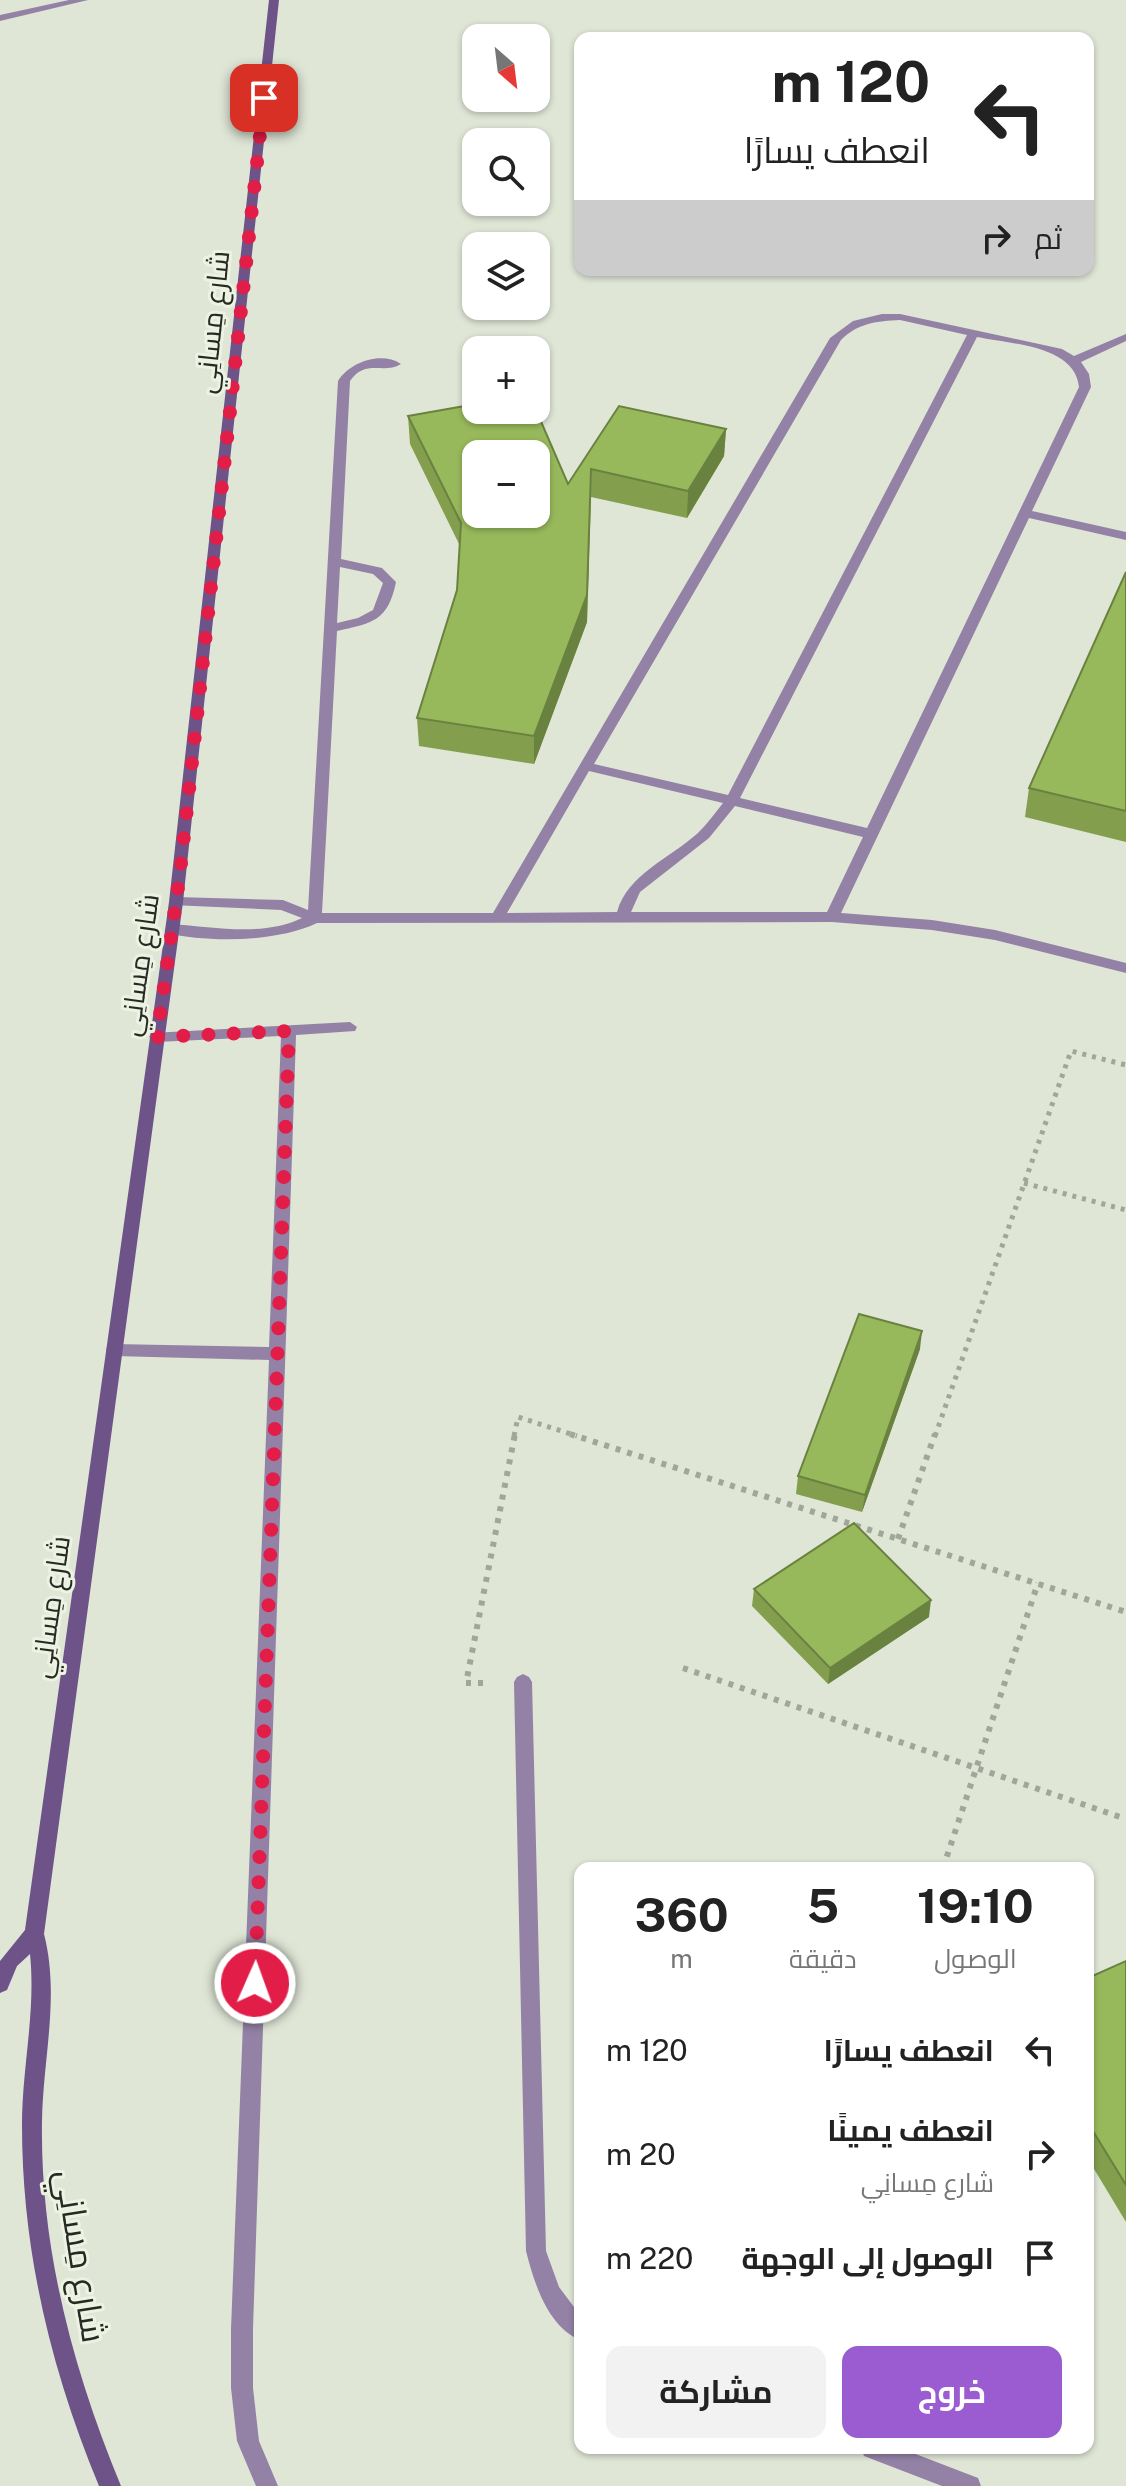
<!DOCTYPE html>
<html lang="ar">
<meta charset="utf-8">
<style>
:root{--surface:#fff;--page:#f2f2f2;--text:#222;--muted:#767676;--accent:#9b5bd1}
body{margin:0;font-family:"Public Sans",Cairo,sans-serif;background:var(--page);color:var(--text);direction:rtl;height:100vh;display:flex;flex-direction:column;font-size:30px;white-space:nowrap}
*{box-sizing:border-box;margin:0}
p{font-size:26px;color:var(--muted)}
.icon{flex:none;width:44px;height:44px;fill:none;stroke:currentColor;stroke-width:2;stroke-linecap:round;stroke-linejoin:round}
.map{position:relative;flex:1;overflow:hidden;direction:ltr}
.details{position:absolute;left:574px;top:1862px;width:520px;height:592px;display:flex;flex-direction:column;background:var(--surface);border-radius:16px;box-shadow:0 2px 6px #0004;direction:rtl}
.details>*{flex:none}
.guide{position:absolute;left:574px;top:32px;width:520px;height:244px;border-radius:16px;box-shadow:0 2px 6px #0004;direction:rtl;background:#fff;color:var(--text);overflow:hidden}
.needle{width:52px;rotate:152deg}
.fabs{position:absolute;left:462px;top:24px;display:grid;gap:16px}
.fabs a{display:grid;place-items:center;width:88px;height:88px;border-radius:16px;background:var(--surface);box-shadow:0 2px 6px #0004;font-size:40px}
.pin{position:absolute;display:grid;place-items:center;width:68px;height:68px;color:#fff;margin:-34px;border-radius:16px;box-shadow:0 4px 12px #0006}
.me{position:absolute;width:88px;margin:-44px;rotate:2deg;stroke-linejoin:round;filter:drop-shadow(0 0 6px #0008)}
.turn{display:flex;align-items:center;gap:28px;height:168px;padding:0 32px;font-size:36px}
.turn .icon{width:104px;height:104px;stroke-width:2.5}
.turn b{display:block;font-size:56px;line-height:68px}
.then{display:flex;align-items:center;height:76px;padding:0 32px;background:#0003;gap:16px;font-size:30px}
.eta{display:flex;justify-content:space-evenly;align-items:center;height:136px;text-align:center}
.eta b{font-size:48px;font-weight:700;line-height:56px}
.primary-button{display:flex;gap:16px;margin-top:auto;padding:16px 32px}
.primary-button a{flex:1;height:92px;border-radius:16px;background:var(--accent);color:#fff;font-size:32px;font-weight:700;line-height:92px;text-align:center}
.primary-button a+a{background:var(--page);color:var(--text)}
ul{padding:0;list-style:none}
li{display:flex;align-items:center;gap:24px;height:104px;padding:0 32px}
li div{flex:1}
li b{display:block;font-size:30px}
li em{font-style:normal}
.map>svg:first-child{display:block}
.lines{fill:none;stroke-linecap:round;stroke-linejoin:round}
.path-far1{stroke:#a0a699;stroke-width:5;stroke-dasharray:4 6;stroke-linecap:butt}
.path{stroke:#a0a699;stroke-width:6;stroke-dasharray:5 7;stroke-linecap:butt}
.lane{fill:#9382a6;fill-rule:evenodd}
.street{fill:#9382a6;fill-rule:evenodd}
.secondary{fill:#6d5387;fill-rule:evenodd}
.wall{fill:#839f4e}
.shaded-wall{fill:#6a8240}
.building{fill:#98b95b;stroke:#6a8240;stroke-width:2;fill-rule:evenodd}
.route{stroke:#e11d48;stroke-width:14;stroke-dasharray:0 25.2}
.labels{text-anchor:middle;stroke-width:6;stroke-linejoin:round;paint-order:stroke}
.street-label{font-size:28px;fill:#272923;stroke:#ecf3e3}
.near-street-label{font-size:34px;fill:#272923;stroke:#ecf3e3}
</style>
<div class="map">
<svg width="1126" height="2486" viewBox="0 0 1126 2486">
<rect width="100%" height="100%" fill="#dfe6d6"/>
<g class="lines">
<g class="path-far1">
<path d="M1024 1183 1126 1210"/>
<path d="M514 1436 518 1417 577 1436"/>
<path d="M935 1436 1071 1051 1126 1065"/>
</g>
<g class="path">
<path d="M570 1434 1126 1612"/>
<path d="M898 1539 935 1434"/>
<path d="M683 1668 1126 1819"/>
<path d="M483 1683H466L515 1434"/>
<path d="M943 1868 1038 1583"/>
</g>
<g class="lane">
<path d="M882 314H900L1062 349 1074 356 1126 334V341L1081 362 1089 374 1091 387 1032 511 1126 532V540L1029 518 841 913 932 920 995 930 1126 963V973L995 940 932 930 832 922 317 923C278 942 209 943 167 933L165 929 172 924C214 927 263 937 302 918L281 910 171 905 169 902 176 897 283 900 308 910 338 381C350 362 381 351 401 364 383 375 366 358 350 381L341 559 382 568 396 582C388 621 373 623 337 631L322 913H493L830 338 853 321ZM900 320 967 335 728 795 594 764 841 340C858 323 877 321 900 320ZM977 337C1010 344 1075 345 1079 387L867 828 740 798ZM340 567 373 574 383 583 373 610 358 618 337 623ZM589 771 723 803C715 813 707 824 698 833 670 858 627 875 617 912L507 913ZM735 806 863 837 827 912H631L640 892 709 838Z"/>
<path d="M350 1022 357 1027 355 1031 296 1035 253 2329V2388L259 2441 278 2486H256L237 2441 231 2388V2329L269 1360 114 1356 108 1355 106 1350 108 1345 114 1344 269 1347 281 1036 157 1042 149 1037 152 1033Z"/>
<path d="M523 1674 529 1677 532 1682 546 2251 559 2287 580 2315V2340C547 2326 534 2282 526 2251L514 1682 517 1677Z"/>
<path d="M861 2448H900L978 2478 981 2486H942L864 2456Z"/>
</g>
<path class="street" d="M69 0H88L0 21V15Z"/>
<path class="secondary" d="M269 0H279L183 902 44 1934C60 1996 43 2058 42 2121 40 2248 73 2370 121 2486H99C51 2370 22 2251 22 2125 22 2067 36 2012 30 1954L17 1966 7 1990 0 1993V1961L25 1930 169 902Z"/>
</g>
<g class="wall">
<path d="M619 406 726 429 724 456 687 518 591 497 587 622 534 764 419 746 417 718 457 590 460 546 410 444 408 416 568 484Z"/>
<path d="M1126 572V842L1025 817 1029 788Z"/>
<path d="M920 1349 862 1512 796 1494 798 1476Z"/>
<path d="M754 1589 929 1617 828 1684 752 1606Z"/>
<path d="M1126 1961V2222L1088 2159V1978Z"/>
</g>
<g class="shaded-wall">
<path d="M726 429 724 456 687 518 688 491Z"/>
<path d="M591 469 587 622 534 764V736Z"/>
<path d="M922 1331 920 1349 862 1512 865 1495Z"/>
<path d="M931 1600 929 1617 828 1684 830 1668Z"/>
</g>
<g class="building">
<path d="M476 404V410H536L568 484 619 406 726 429 688 491 591 469 587 595 534 736 417 718 457 590 461 523 408 416ZM476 454H536V514H476Z"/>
<path d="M1126 572V811L1029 788Z"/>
<path d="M859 1314 922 1331 865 1495 798 1476Z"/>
<path d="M854 1523 931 1600 830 1668 754 1589Z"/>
<path d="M1126 1961V2185L1088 2123V1978Z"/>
</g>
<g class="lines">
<path class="route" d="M255 1983 289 1031 157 1037 180 873 264 98"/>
</g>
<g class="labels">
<g class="street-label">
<text transform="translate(212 322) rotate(-84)" y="10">شارع مِسانِي</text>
<text transform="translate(139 965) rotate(-82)" y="10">شارع مِسانِي</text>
<text transform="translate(50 1607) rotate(-82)" y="10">شارع مِسانِي</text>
</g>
<g class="near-street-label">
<text transform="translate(81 2256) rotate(81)" y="12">شارع مِسانِي</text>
</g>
</g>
</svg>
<div class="fabs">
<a><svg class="needle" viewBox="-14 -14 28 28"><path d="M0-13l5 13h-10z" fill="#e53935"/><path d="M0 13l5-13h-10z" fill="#767676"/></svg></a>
<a><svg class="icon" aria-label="search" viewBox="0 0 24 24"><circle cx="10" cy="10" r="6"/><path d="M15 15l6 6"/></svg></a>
<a><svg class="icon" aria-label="layers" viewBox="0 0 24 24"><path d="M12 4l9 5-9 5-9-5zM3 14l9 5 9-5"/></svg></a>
<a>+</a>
<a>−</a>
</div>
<div class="pin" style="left:264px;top:98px;background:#d93025"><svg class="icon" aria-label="arrive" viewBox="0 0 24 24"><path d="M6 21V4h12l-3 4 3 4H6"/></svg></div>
<svg class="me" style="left:255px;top:1983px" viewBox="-20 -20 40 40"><circle r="17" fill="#e11d48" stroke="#fff" stroke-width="3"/><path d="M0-11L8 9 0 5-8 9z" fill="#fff"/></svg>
<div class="guide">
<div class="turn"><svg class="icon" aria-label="left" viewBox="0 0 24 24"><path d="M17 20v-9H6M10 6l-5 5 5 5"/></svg><div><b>120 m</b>انعطف يسارًا</div></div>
<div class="then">ثم<svg class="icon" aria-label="right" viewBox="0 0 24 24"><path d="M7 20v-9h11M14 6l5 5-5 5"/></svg></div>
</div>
<section class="details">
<div class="eta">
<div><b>19:10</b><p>الوصول</p></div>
<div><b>5</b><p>دقيقة</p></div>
<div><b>360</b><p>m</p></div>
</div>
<ul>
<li><svg class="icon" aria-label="left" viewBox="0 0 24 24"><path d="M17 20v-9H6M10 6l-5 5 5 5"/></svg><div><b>انعطف يسارًا</b></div><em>120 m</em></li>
<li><svg class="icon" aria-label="right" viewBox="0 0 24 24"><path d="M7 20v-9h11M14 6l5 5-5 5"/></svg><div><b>انعطف يمينًا</b><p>شارع مِسانِي</p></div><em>20 m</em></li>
<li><svg class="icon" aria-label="arrive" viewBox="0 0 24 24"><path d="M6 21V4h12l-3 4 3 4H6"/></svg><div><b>الوصول إلى الوجهة</b></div><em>220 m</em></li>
</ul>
<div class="primary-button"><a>خروج</a><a>مشاركة</a></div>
</section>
</div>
